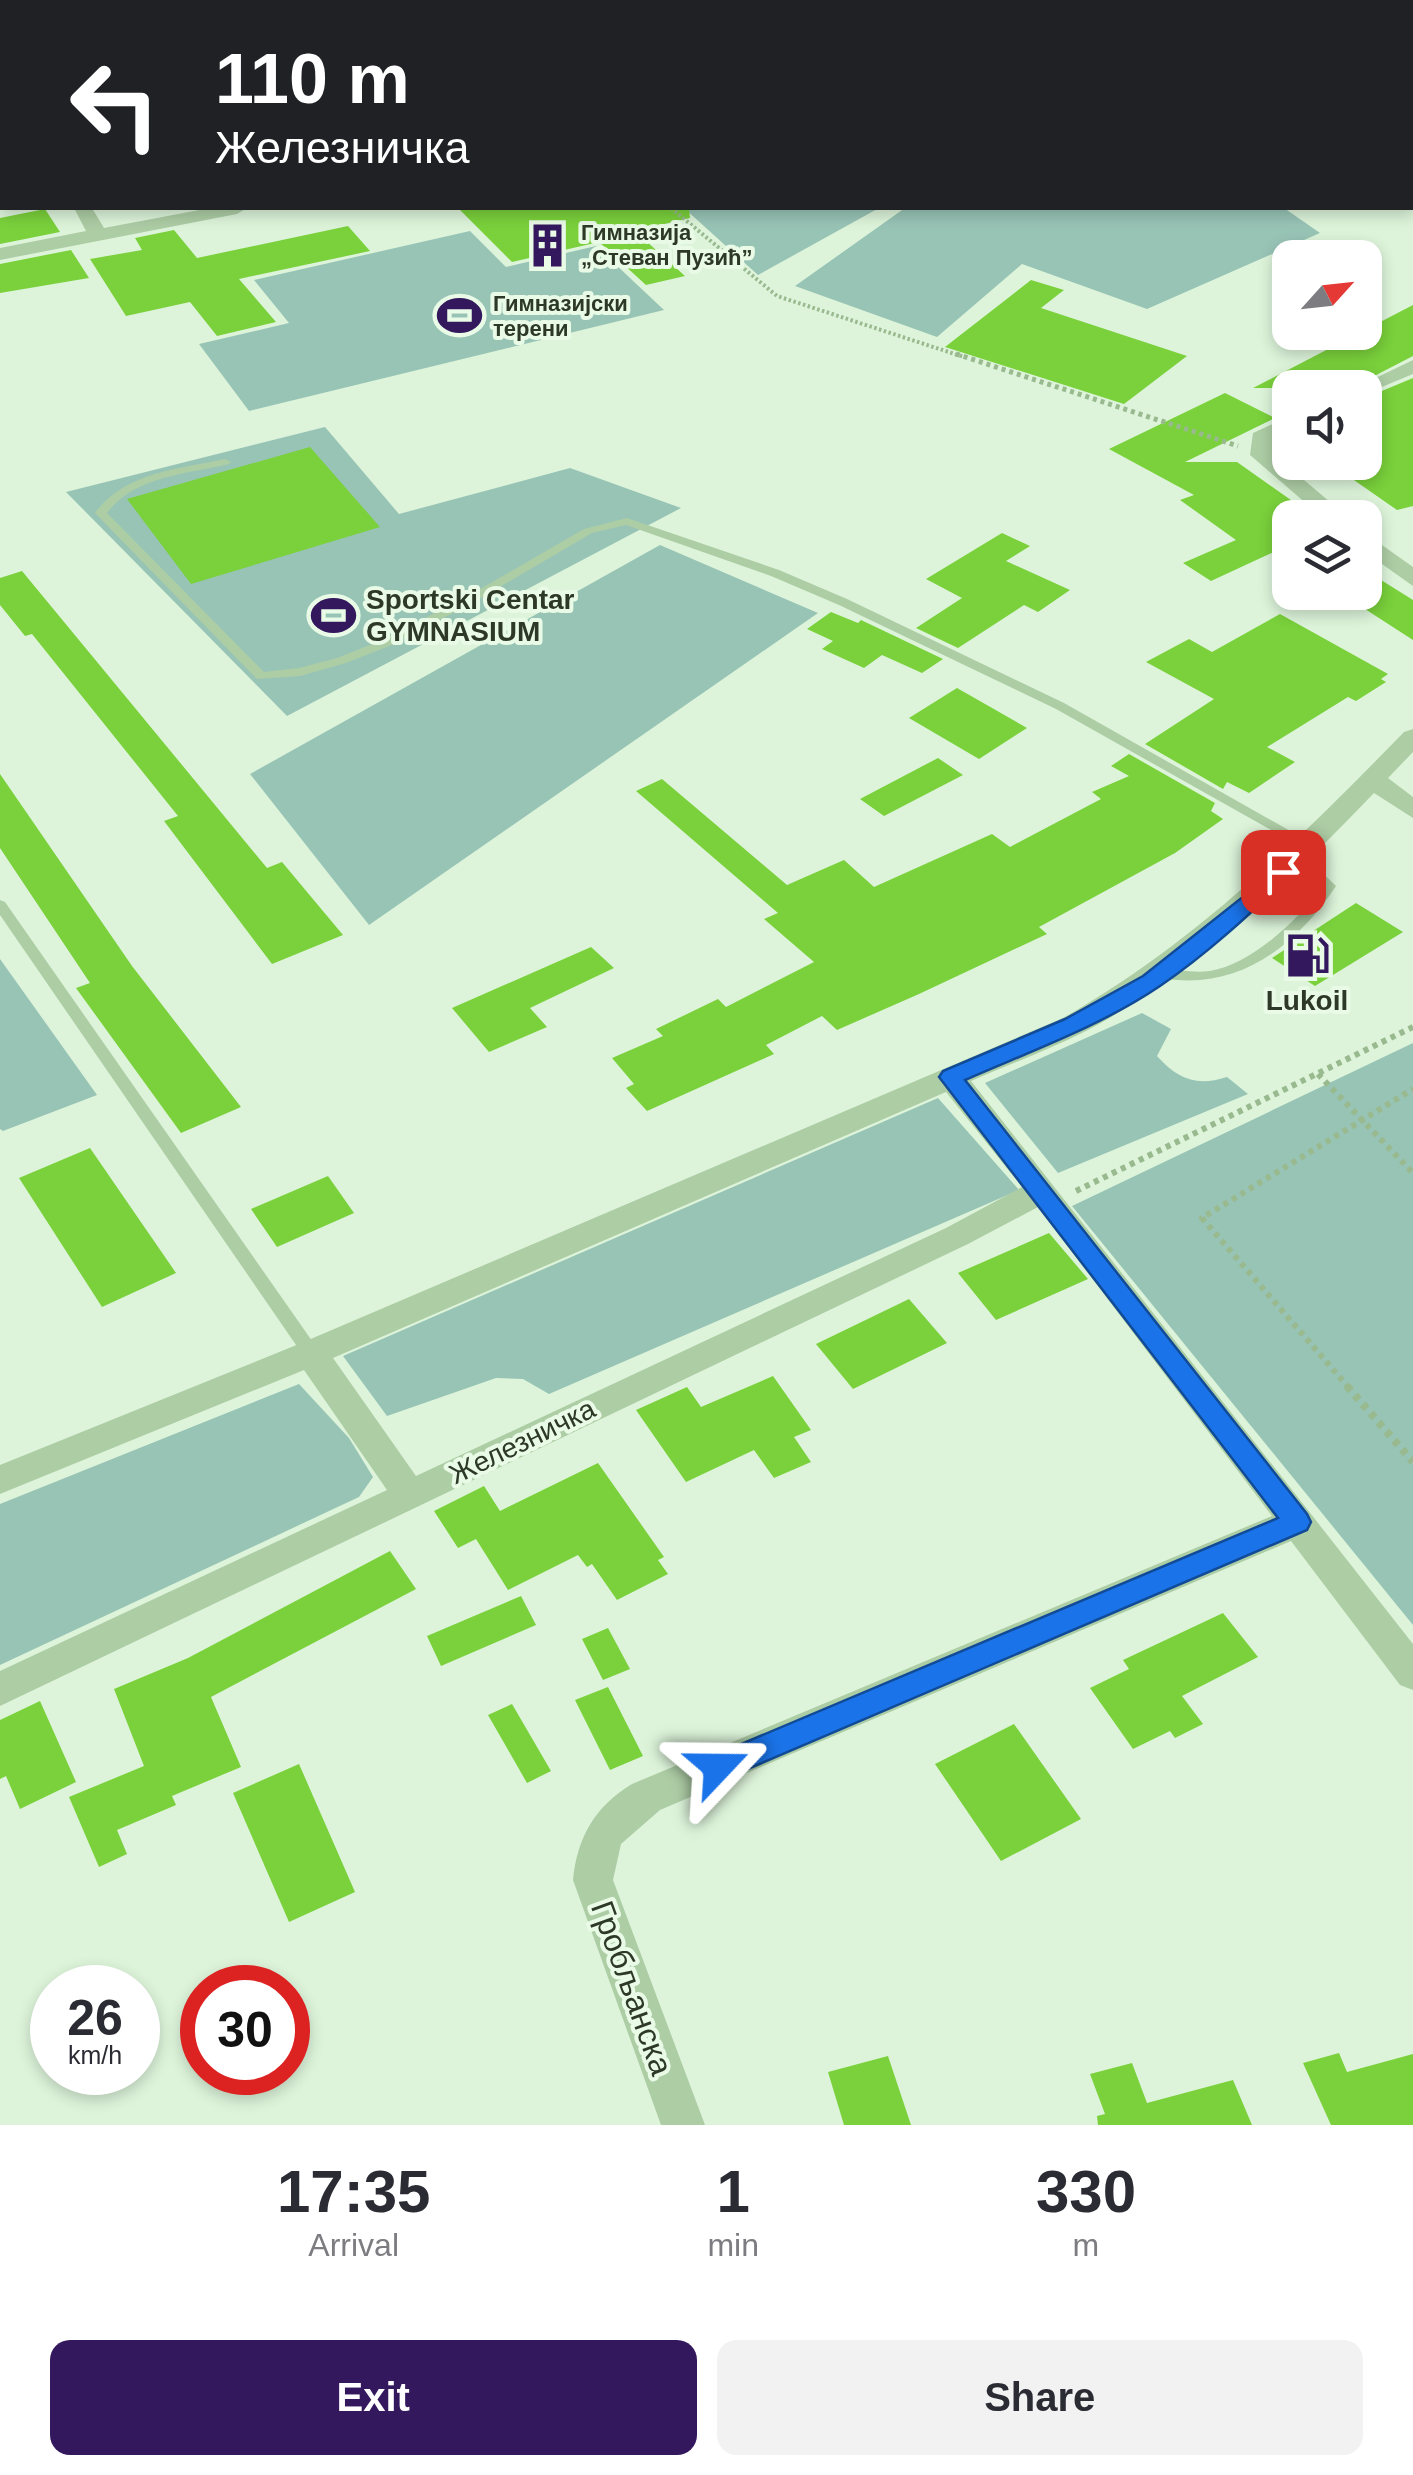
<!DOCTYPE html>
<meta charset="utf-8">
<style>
:root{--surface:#fff;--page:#f2f2f3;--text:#2b2b33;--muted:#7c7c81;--accent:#34185d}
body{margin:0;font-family:Arial,sans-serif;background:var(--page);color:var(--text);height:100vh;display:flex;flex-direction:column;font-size:38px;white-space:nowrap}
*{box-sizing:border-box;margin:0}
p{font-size:32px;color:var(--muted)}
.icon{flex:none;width:55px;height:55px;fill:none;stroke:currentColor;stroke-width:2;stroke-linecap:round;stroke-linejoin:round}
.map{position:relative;height:2125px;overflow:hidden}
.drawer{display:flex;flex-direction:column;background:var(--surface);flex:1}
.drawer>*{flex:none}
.banner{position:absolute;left:0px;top:0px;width:1415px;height:210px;box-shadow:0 5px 15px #0003;background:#202124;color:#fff;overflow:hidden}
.needle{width:65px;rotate:63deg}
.fabs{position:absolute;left:1272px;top:240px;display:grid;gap:20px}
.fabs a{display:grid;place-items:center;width:110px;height:110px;border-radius:20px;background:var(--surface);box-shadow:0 5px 15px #0003;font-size:50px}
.speed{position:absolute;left:30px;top:1965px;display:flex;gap:20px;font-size:50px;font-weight:700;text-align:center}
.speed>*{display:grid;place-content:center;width:130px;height:130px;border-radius:50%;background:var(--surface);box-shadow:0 5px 15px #0003;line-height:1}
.speed small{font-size:25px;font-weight:400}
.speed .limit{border:15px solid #d22;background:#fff;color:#111}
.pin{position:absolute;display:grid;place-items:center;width:85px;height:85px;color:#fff;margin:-42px;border-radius:20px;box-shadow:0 5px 15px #0006}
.me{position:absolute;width:110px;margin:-55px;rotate:67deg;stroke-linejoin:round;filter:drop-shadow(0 0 8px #0008)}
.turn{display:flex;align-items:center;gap:35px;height:210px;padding:0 50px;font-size:45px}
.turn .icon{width:130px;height:130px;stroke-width:2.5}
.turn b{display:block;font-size:70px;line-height:85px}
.eta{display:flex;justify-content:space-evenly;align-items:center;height:170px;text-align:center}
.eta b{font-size:60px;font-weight:800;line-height:70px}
.cta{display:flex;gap:20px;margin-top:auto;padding:20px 50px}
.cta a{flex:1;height:115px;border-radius:20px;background:var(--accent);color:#fff;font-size:40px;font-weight:800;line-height:115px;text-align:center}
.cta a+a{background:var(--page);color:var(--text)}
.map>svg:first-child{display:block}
.green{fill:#98c4b6}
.building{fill:#7ad13b}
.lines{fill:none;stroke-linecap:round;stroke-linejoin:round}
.path-far3{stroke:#99b98f;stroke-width:4;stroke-dasharray:2.5 2.5;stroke-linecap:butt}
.path-far2{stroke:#99b98f;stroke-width:5;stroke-dasharray:4 4;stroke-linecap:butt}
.path-far1{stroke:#99b98f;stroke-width:6;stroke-dasharray:5 5;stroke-linecap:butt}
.path{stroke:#99b98f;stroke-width:8;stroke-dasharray:6 6;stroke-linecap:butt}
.lane{fill:#adcda5;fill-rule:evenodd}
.street{fill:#adcda5;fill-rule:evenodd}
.secondary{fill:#83a176;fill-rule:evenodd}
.route{fill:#1a73e8;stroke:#114b97;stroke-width:2.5}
.labels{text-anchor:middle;stroke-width:8;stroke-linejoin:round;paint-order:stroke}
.far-poi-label{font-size:22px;font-weight:bold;fill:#2d3827;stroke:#e9fbe7;text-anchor:start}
.poi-label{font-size:28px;font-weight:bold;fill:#2d3827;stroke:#e9fbe7;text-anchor:start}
.street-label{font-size:28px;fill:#2d3827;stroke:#e9fbe7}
.near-street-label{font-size:32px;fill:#2d3827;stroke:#e9fbe7}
</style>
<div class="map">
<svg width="1413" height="2125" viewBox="0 0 1413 2125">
<rect width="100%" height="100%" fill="#ddf4da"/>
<g class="green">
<path d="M684 208H879L758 275Z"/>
<path d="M905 208H1284L1320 233 1147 309 1022 264 937 337 795 286Z"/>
<path d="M470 231 506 267 596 246 664 310 249 411 199 344 289 323 254 280Z"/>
<path d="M325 427 399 514 570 468 681 508 287 716 66 492Z"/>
<path d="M660 545 818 613 369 925 250 774Z"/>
<path d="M0 959 97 1095 3 1131 0 1129Z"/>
<path d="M1142 1013 1171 1029 1157 1056C1178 1079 1196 1087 1227 1077L1248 1094 1058 1173 985 1083Z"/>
<path d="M1413 1043V1625L1072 1206Z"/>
<path d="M938 1098 1019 1190 549 1394 523 1379 496 1378 387 1416 343 1356Z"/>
<path d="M299 1384 349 1438 373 1477 359 1497 0 1665V1504Z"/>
</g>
<g class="building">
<path d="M458 208H689L690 218 635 231 685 276 646 285 599 242 512 262Z"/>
<path d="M45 209 60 232 0 244V218Z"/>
<path d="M348 226 370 251 239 279 276 322 217 336 190 302 126 316 90 259 142 250 135 238 174 230 197 258Z"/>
<path d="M71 250 89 278 0 293V264Z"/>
<path d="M1031 280 1064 290 1041 308 1187 356 1124 404 945 347Z"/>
<path d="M1413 305V356L1351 388H1253Z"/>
<path d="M1413 378V506L1397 510 1328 462H1365V398Z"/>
<path d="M1225 393 1275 418 1185 462H1237L1305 510 1290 515V561L1276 551 1211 581 1183 563 1236 540 1180 500 1194 495 1109 449Z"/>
<path d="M310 447 380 527 191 584 127 499Z"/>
<path d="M1002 533 1030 546 1006 561 1070 590 1038 612 1024 605 958 648 916 628 962 598 926 579Z"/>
<path d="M1365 570 1413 600V640L1365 609Z"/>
<path d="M22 571 267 868 282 862 343 935 272 964 164 821 178 816 32 634 25 636 0 605V578Z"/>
<path d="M831 612 858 623 861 620 943 659 922 673 882 655 864 668 822 649 833 641 807 629Z"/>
<path d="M1280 614 1388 674 1381 679 1386 682 1356 701 1348 697 1267 747 1295 762 1249 793 1227 782 1223 789 1145 744 1214 699 1146 662 1189 639 1212 652Z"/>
<path d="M957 688 1027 728 979 759 909 718Z"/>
<path d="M1129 754 1215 803 1211 811 1223 819 1175 853 1039 927 1047 934 919 994 837 1030 822 1016 766 1045 774 1054 647 1111 626 1088 634 1084 612 1058 663 1036 656 1029 718 999 726 1007 814 962 764 919 778 913 636 791 662 779 787 885 844 860 874 887 992 834 1010 847 1101 799 1092 792 1129 776 1111 766Z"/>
<path d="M938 758 963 775 884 816 860 799Z"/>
<path d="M0 774 132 966 241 1107 181 1133 76 988 90 983 0 848Z"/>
<path d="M1356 903 1403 932 1315 986 1272 958Z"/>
<path d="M591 947 614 968 530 1008 547 1027 489 1052 452 1008Z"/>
<path d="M90 1148 176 1273 102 1307 19 1178Z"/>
<path d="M328 1176 354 1213 277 1247 251 1209Z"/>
<path d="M1049 1233 1088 1279 996 1320 958 1273Z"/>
<path d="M909 1299 947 1343 853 1389 816 1344Z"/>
<path d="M773 1376 811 1430 794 1437 811 1462 774 1478 754 1450 686 1482 636 1410 687 1387 701 1407Z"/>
<path d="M598 1463 664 1557 658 1560 668 1574 617 1600 592 1564 587 1567 578 1555 508 1590 476 1539 458 1548 434 1511 484 1486 500 1511Z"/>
<path d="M390 1551 416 1589 211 1697 241 1767 172 1796 176 1805 117 1830 127 1854 99 1867 69 1797 144 1766 114 1689 188 1658Z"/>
<path d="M521 1596 536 1625 441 1666 427 1636Z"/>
<path d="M1223 1613 1258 1657 1182 1696 1203 1724 1175 1738 1170 1731 1133 1749 1090 1688 1129 1669 1123 1660Z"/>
<path d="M608 1628 630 1669 603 1680 582 1639Z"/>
<path d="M608 1687 643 1756 610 1770 575 1700Z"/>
<path d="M40 1701 76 1782 20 1809 6 1776 0 1779V1720Z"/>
<path d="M512 1704 551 1771 527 1783 488 1715Z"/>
<path d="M1014 1724 1081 1819 1001 1861 935 1764Z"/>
<path d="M299 1764 355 1892 289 1922 233 1793Z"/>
<path d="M1339 2053 1347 2072 1413 2054V2125H1331L1303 2063Z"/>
<path d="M888 2056 911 2125H844L828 2072Z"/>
<path d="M1132 2063 1147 2103 1233 2080 1252 2125H1098L1097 2116 1105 2114 1090 2074Z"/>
</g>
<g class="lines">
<path class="path-far3" d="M671 208 777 296 964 357"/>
<path class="path-far2" d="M956 354 1238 446"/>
<g class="path-far1">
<path d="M1318 1074 1413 1173"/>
<path d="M1076 1191 1413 1027"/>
<path d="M1349 1388 1202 1218 1413 1089"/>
</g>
<path class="path" d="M1347 1386 1413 1462"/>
<g class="lane">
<path d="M225 459 231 462 229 464C188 474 134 476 107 513L264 672 299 668 337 658 380 641 468 596 584 529 627 518 779 570 847 599 1064 703 1315 845 1313 848H1303L1056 709 839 605 771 576 626 525 592 533 476 601 389 646 346 663 300 676 257 679 95 513C125 472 179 469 225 459Z"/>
<path d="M1297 852 1302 853 1336 886C1295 948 1234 994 1157 977L1155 974 1157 971 1162 969C1178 970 1194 973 1210 971 1250 965 1299 920 1321 887L1292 859 1290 856 1292 853Z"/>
<path d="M0 900 5 902 317 1348 319 1353 317 1358 311 1360 305 1358 0 915Z"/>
</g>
<g class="street">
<path d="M305 0H321L322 2H306Z"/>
<path d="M703 0H721L722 2H705Z"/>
<path d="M1139 0H1157L1158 2H1141Z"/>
<rect x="0" y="45" width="2" height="14"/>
<path d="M2 170V182L0 183V171Z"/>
<rect x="1412" y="170" width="1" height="12"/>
<path d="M74 208H92L104 228 210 208H247L237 214 0 260V248L86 231Z"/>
<path d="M1413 360V374L1365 394V388H1355Z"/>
<path d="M1290 416V432L1272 441V453L1349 518H1323L1250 455 1253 433Z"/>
<path d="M1365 533 1413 567V586L1365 552Z"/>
<path d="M1413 729V752L1388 778 1413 797V818L1374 793C1287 883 1196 974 1084 1032 1048 1050 1008 1065 971 1081L1413 1644V1690L1400 1685 1291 1541 660 1810 621 1844 613 1880 705 2125H661L573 1880C577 1838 595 1806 632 1784L1272 1516 1038 1207 968 1244 0 1706V1671L387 1490 304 1370 0 1494V1465L299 1344 1063 1018C1195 943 1299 840 1404 732ZM946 1092 1022 1187 946 1228 416 1476 333 1358Z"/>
</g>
<rect class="secondary" x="0" y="38" width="2" height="10"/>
</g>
<path class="route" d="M1283 865 1293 872 1290 876C1249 915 1207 954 1160 986 1101 1026 1031 1051 965 1080L1307 1514 1311 1522 1307 1530 729 1777 718 1781 708 1777 703 1767 708 1758 1278 1518 939 1077 943 1071 1065 1019 1143 976Z"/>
<defs>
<symbol id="building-bare" viewBox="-9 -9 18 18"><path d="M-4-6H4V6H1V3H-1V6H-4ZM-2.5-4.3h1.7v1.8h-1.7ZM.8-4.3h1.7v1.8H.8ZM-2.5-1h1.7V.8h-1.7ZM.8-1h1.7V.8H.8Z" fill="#34185d" stroke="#e9fbe7" stroke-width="2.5" paint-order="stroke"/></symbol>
<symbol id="stadium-bare" viewBox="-9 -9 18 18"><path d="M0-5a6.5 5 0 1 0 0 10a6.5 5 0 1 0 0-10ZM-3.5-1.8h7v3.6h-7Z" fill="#34185d" stroke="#e9fbe7" stroke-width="2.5" paint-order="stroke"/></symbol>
<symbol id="fuel-bare" viewBox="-9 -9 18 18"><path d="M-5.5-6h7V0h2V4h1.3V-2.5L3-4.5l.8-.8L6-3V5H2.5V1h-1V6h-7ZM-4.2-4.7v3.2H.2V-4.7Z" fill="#34185d" stroke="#e9fbe7" stroke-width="2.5" paint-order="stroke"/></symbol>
</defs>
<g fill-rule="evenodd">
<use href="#building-bare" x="516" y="214" width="63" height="63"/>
<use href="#stadium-bare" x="428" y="284" width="63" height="63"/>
<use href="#stadium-bare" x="302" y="584" width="63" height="63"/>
<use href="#fuel-bare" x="1276" y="924" width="63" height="63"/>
</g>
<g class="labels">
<g class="far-poi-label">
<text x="581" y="240">Гимназија<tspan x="581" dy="25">„Стеван Пузић”</tspan></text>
<text x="493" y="311">Гимназијски<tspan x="493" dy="25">терени</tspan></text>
</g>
<g class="poi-label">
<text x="366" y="609">Sportski Centar<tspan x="366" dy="32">GYMNASIUM</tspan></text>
<text x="1307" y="1010" text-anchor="middle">Lukoil</text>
</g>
<g class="street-label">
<text transform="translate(522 1441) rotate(-26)" y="10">Железничка</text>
</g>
<g class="near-street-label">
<text transform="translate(632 1988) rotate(70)" y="11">Гробљанска</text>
</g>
</g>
</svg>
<div class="fabs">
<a><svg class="needle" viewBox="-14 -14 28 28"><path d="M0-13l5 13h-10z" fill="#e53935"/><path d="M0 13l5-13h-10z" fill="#7c7c81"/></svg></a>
<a><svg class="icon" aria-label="sound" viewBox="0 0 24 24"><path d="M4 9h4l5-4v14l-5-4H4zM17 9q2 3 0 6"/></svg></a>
<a><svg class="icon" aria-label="layers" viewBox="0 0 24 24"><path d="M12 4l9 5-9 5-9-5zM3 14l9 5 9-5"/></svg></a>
</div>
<div class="speed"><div>26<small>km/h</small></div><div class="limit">30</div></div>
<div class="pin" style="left:1283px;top:872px;background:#d93025"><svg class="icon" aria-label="arrive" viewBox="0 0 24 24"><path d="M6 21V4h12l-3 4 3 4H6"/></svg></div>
<svg class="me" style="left:718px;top:1767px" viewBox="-20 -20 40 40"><path d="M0-17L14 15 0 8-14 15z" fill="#1a73e8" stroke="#fff" stroke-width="4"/></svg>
<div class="banner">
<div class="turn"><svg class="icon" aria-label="left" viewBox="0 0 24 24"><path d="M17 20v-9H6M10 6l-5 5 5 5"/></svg><div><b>110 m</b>Железничка</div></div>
</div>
</div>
<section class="drawer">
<div class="eta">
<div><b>17:35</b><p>Arrival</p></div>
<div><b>1</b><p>min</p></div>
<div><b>330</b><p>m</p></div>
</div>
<div class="cta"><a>Exit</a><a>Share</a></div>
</section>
